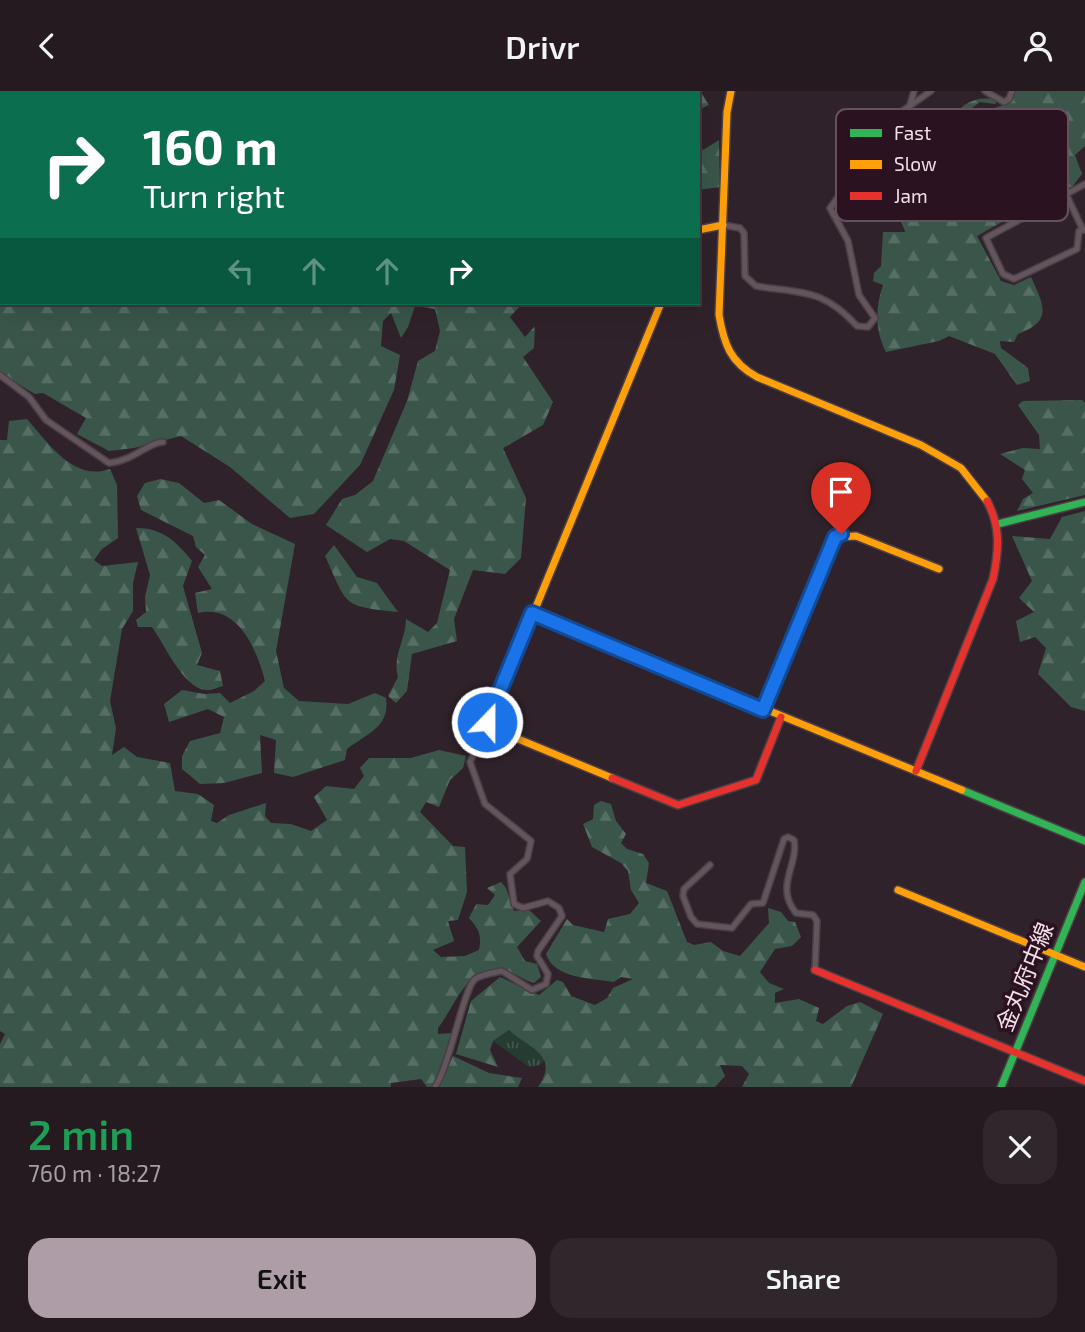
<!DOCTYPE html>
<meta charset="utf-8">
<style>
:root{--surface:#241a20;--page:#30272d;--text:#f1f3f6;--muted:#a3a1a5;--line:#41383e;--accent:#ae9da6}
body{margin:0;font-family:"Exo 2","Noto Sans JP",sans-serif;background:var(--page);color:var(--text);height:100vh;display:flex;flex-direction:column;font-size:26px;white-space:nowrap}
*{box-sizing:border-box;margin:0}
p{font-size:23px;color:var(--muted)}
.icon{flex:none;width:38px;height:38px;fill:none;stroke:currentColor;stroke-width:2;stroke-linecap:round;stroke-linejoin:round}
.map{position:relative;height:996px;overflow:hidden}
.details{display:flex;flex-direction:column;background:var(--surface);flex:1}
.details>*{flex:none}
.guide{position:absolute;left:0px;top:0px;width:700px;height:214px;box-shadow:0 7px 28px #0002,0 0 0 2px var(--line);background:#0b6e4f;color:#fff;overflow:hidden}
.pin{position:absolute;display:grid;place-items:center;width:60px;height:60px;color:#fff;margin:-72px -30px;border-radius:50% 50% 50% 0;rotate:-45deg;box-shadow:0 0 7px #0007}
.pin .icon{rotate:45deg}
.me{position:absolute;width:77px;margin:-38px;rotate:22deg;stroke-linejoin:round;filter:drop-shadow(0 0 5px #0008)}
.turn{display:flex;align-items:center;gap:24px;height:147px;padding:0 28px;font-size:32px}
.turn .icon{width:91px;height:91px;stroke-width:2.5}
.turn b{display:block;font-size:49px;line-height:60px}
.lanes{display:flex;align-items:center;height:66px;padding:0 28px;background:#0003;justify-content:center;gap:35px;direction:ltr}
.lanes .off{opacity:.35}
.round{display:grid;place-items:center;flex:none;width:74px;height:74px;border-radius:21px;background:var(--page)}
.summary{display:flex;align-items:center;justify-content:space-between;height:119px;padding:0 28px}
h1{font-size:42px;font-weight:600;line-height:52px;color:#1e9e55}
.action{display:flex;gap:14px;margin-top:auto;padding:14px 28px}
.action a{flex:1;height:80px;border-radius:21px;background:var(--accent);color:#111;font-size:28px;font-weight:600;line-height:80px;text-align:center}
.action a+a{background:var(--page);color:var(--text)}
header{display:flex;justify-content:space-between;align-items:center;height:91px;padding:0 28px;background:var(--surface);font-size:32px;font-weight:600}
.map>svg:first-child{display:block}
.grass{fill:url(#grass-tufts)}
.forest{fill:url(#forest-firs)}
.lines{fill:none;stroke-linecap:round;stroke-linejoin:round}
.street-casing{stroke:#4b3e45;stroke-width:8}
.fast-casing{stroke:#4b3e45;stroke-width:10}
.slow-casing{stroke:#4b3e45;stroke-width:10}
.jam-casing{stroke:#4b3e45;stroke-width:10}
.street{stroke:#62565c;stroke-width:5}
.fast{stroke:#30b455;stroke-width:7}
.slow{stroke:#ff9f0a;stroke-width:7}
.jam{stroke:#e5322d;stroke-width:7}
.route-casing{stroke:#114b97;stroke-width:18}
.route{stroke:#1a73e8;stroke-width:12}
.labels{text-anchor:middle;stroke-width:7;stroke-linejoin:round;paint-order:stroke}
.street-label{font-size:23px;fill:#f2dfe9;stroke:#2b1221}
.key{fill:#2b1221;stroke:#67505d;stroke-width:2}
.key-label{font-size:19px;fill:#f2dfe9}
</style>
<header><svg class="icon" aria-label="back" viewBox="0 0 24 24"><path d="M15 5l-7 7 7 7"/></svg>Drivr<svg class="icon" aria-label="person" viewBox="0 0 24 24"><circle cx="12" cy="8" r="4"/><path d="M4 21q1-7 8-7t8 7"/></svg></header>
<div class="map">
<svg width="1085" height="996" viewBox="0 0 1085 996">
<defs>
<pattern id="grass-tufts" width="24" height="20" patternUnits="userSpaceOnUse" patternTransform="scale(1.75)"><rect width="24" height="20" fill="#243c32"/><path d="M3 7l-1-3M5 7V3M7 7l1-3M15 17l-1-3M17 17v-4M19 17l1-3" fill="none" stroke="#445850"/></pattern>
<pattern id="forest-firs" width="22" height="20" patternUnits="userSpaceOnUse" patternTransform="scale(1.75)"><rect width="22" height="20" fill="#3a564a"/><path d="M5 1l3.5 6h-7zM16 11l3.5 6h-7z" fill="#576e64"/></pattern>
</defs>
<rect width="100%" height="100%" fill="#30222a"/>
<path class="grass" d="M509 939 540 961 545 969 540 974 529 976 493 950Z"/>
<g class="forest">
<path d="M0 0H700L709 14 698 19V2H2V212H523L510 226 525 246 535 235 534 257 523 266 553 311 543 334 503 357 526 407 521 467 505 483 473 479 454 528 457 550 412 563 407 600 396 612 388 605 398 586C392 564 406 549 406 528L428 541 437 532 450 479 404 450 390 448 367 461 326 434 342 408 355 404 373 390 407 310 418 270 435 260 440 240 435 218 415 215 408 236 401 247 391 222 383 230 381 255 400 264 394 299 360 374 314 423 290 427 230 376 181 345 134 357 109 360 77 343 86 327 43 302 35 303 0 282Z"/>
<path d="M1015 0H1085V55L1075 64 1082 83 1072 96 1062 98 1048 79H1041L1038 90 1040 110 1020 120H1003L1002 131 977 145 1001 190 1014 194 1031 186C1044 215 1053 230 1018 243L1014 251 1000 250 1001 257 1028 277 1030 290 1017 294 995 263 949 245 939 250 886 261C875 240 875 217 883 194L873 190 874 182 881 175 883 141H905C903 131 895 125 893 116 887 88 921 79 938 67L927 53 928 47C956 31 959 0 999 9L995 13 980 11 972 17 978 23C992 15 1010 18 1015 0Z"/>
<path d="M719 49 720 96 698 99V53L703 59Z"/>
<path d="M1082 309 1085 312V404L1017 420 1023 408 1033 402 1022 388 1025 379 1000 363 1023 357 1040 358 1039 344 1018 314 1023 310Z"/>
<path d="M27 328C48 352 74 391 110 378L117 394 118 447 102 458 94 469 102 475 138 471 133 492V520L122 538 110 610 116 637 112 664 124 656 137 666 170 672 175 700 198 703 214 714 211 730 217 732 229 724 266 712 265 725 271 732 291 733 311 740 327 729 314 706 326 695 354 698 364 685 360 677 369 667H411L439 659 466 665 463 677 450 689 439 716 426 711 420 721 453 755 465 756 467 801 458 829 448 830 454 850 433 859 441 866 465 865 479 859C482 845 479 838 469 827L476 813 488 814 495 804 487 797 501 791 506 797 514 820 528 818 541 830 517 856 525 870 537 873 541 886 534 892C522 889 515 881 503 879 467 873 456 914 438 937V943L453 942 433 996H427L421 988 391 992V996H0V953L5 943 0 940V349H7L9 330Z"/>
<path d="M160 388 179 392 204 412 219 409 252 433 295 453 276 560 284 597 299 610 348 613 375 602 386 607C390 636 368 642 347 658L345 669 293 686 274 682 276 649 260 644 262 682 224 692 200 693 182 678V665L190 650 220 642 224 626 208 618 169 631 164 613 182 599 204 603 220 602 230 612 254 600 265 590C257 559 238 512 198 522L195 502 212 498 198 476 205 464 196 456 193 445 141 419 137 405 145 392Z"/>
<path d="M1085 420V620L1071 616 1038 583 1046 557 1035 546 1020 551 1016 530 1034 521 1019 507 1032 490 1012 445 1050 448 1062 426Z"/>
<path d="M136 437C162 437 176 450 192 470L183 495 202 562 197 574 220 580 223 595C218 596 211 600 206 599 183 597 165 554 152 536H138L136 529 146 521 145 506 150 484Z"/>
<path d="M334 454 357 486 377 492 398 521C341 515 348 515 325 465Z"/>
<path d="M601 710 611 713 616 730 626 743 621 752 627 758 643 763 649 772 646 792 667 800 687 851 694 854 711 851 723 860 740 865 769 832 768 817 781 821 788 830 795 831 801 846 792 855 775 858 760 881 769 892 784 898 775 902V912L799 908 819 917 816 930 823 933 847 915 860 911 883 923 851 996H742L749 983 742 975 720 974 725 985 715 996H538C560 964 530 958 509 939L493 950 490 959 498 976 456 963 471 910 500 886 539 904 557 889 563 891 571 905 595 914 607 907 613 897 633 888 621 886 614 891C591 887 554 888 546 863L567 828 573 834 604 841 608 828 630 823 639 812 631 799 628 780 621 772 592 756 583 733 593 728 594 714Z"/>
<path d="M453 965 489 982 522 987 518 996H439Z"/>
</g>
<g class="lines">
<defs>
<g id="street">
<path d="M985 0 1004 11 1009 8 1012 0"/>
<path d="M910 14 914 0"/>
<path d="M1067 105 1083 139"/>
<path d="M723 134 740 137 744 142 745 185 756 195C804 203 822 197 857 235L868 236 875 227 859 204 848 150 830 117 852 87 899 61 897 41 901 21 931 0"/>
<path d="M1083 139 1079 140 1077 158 1014 188 1003 183 986 147 1085 93"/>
<path d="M0 284 29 306 46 329 109 372C133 370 149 351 163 351"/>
<path d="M710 774 684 798 683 805 691 826 697 833 732 837 751 813 763 812 784 748 788 746 794 749C799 774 774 795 796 822L813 824 817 830 815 879"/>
<path d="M435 996C450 974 464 896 475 888 482 883 493 882 502 880L532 899 546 893 548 883 537 865 538 860 562 825 559 817 548 810 523 817 514 813 510 783 527 768 531 750 485 713 470 671 487 635"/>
</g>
<g id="fast">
<path d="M998 433 1085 411"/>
<path d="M962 699 1085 750"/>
<path d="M1001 996 1085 791"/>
</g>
<g id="slow">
<path d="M731 0 727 21 719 224C724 253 730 271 757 286L921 354 961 377 987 410"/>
<path d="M698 139 723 134"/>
<path d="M532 522 962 699"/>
<path d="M763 619 836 446 856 445 939 478"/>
<path d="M612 687 487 635 661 212"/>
<path d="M898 799 1085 876"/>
</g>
<g id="jam">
<path d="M916 680 993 488C999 459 1001 436 987 410"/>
<path d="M612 687 678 714 756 689 781 626"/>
<path d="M815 879 1085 990"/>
</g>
</defs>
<use href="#street" class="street-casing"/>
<use href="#fast" class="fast-casing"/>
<use href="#slow" class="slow-casing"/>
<use href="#jam" class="jam-casing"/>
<use href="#street" class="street"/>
<use href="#fast" class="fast"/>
<use href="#slow" class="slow"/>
<use href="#jam" class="jam"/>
</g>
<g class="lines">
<defs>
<path id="route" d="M487 631 532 522 763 619 835 446 841 443"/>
</defs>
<use href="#route" class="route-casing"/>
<use href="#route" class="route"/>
</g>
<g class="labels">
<g class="street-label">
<text transform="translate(1025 886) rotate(-68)" y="8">金丸府中線</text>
</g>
</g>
<rect x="836" y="18" width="232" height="112" rx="10" class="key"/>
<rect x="850" y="38" width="32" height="8" fill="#30b455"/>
<rect x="850" y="69" width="32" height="9" fill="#ff9f0a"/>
<rect x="850" y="101" width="32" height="8" fill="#e5322d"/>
<g class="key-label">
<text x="894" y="49">Fast</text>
<text x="894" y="80">Slow</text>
<text x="894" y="112">Jam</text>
</g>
</svg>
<div class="pin" style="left:841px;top:443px;background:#d93025"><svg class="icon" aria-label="arrive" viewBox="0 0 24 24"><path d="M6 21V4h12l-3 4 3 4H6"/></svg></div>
<svg class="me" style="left:487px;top:631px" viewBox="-20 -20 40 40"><circle r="17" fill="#1a73e8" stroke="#fff" stroke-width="3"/><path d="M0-11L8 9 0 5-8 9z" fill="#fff"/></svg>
<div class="guide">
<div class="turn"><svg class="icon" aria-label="right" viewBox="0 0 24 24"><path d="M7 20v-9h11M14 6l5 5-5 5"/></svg><div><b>160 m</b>Turn right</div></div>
<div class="lanes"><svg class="icon off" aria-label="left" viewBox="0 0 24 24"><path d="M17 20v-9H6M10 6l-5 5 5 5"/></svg><svg class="icon off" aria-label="ahead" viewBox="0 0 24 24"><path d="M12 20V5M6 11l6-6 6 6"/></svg><svg class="icon off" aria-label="ahead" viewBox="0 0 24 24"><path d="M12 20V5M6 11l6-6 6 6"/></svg><svg class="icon" aria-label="right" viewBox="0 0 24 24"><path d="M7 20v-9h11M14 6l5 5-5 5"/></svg></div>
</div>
</div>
<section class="details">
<div class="summary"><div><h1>2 min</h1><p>760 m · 18:27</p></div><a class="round"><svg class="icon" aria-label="close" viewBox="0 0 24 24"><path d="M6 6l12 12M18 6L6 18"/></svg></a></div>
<div class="action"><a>Exit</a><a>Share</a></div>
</section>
